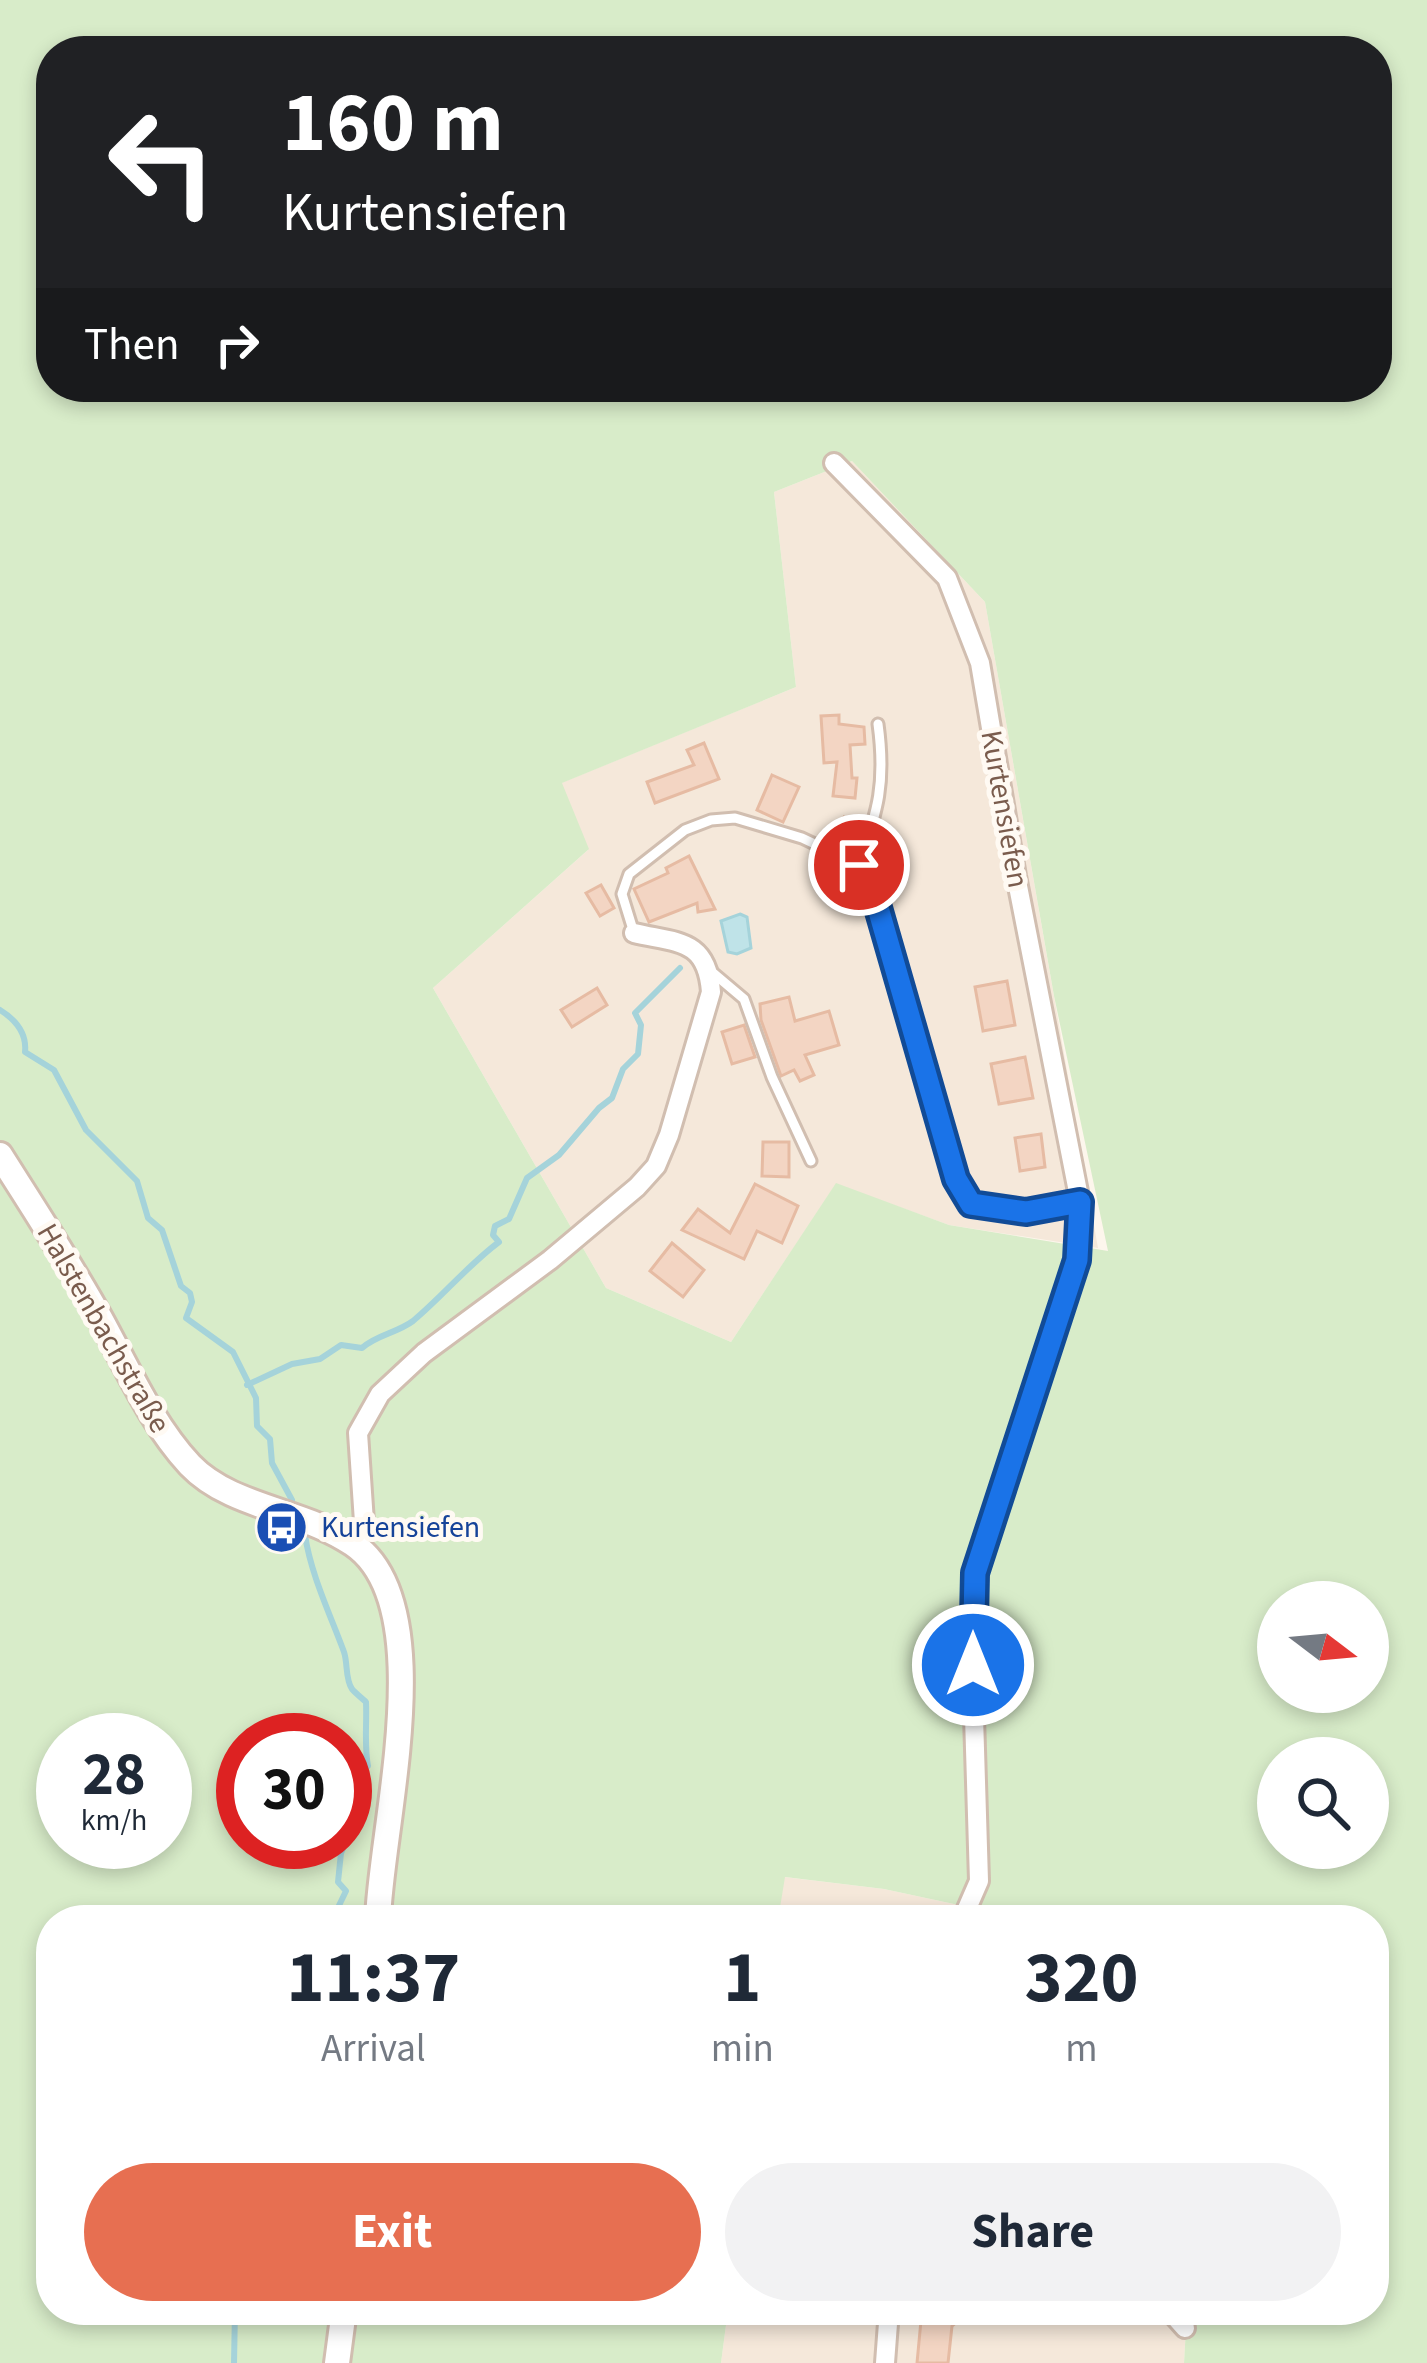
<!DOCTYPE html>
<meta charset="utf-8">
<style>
:root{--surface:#fff;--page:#f2f2f3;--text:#1f2937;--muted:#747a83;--accent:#e76f51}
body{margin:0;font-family:"Source Sans 3",sans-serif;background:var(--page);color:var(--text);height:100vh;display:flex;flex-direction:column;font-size:45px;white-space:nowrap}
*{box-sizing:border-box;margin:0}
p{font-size:39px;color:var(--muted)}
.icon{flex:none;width:66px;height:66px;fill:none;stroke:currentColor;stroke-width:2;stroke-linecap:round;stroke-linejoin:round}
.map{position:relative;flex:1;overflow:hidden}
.side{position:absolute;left:36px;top:1905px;width:1353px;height:420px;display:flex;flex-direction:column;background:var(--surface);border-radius:48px;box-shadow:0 6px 18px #0003}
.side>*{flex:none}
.banner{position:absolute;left:36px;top:36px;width:1356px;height:366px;border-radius:48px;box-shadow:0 6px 18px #0003;background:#202124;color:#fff;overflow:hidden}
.needle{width:78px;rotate:106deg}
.fabs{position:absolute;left:1257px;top:1581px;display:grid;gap:24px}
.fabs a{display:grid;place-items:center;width:132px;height:132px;border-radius:50%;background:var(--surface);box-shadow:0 6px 18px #0003;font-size:60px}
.speed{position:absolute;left:36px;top:1713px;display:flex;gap:24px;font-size:60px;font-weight:700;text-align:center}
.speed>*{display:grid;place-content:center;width:156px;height:156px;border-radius:50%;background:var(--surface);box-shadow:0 6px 18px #0003;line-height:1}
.speed small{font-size:30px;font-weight:400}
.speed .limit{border:18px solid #d22;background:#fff;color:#111}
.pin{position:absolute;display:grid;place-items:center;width:102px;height:102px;color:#fff;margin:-51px;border:6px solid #fff;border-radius:50%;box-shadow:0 3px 12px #0007}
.me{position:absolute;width:132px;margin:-66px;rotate:0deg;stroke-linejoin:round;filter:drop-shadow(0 0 9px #0008)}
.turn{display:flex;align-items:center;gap:42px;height:252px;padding:0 48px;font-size:54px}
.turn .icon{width:156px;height:156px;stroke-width:2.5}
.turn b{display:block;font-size:84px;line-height:102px}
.then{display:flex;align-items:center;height:114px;padding:0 48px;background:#0003;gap:24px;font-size:45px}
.eta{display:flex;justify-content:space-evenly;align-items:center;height:204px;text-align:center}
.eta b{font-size:72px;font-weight:700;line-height:84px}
.action{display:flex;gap:24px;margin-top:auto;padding:24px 48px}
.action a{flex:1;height:138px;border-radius:72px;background:var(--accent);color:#fff;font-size:48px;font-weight:700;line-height:138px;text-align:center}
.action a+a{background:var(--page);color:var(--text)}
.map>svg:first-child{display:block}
.residential{fill:#f5e8da}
.green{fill:#d8ecc9;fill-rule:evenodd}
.water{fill:#bfe3e8;stroke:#a5d3da;stroke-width:3}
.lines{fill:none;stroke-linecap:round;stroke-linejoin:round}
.stream{stroke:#a5d3da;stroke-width:6}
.building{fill:#f3d5c3;stroke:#e6bba3;stroke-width:3}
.service-casing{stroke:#d1beb0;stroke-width:15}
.minor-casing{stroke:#d1beb0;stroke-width:24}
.tertiary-casing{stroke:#d1beb0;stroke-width:30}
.service{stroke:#fff;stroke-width:9}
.minor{stroke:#fff;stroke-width:18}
.tertiary{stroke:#fff;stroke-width:24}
.route-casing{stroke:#114b97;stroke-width:30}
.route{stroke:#1a73e8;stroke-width:21}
.labels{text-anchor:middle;stroke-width:10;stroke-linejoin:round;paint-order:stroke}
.street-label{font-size:30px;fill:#7a5c4d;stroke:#fffaf3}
.transit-label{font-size:30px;fill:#164399;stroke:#fffaf3;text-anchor:start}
</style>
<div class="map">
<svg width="1427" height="2363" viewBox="0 0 1427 2363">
<rect width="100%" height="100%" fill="#fdf6ec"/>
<g class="residential">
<path d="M852 461 985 602 1098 1248 949 1225 836 1184 731 1342 606 1288 433 988 588 850 561 783 796 687 774 492Z"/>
<path d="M784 1877 884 1889 1029 1920H778Z"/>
<path d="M728 2310H1187L1184 2363H721Z"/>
</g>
<path class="green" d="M0 0H1427V2363H1184L1187 2310H1374V1920H1029L884 1889 785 1877 778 1920H51V2310H728L721 2363H0ZM51 51H1377V387H51ZM852 461 985 602 1054 996 1108 1251 949 1225 836 1183 731 1342 606 1288 433 988 589 849 562 783 796 687 774 492ZM1278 1602H1368V1692H1278ZM63 1740H165V1842H63ZM243 1740H345V1842H243ZM1278 1758H1368V1848H1278Z"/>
<path class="water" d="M740 914 747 917 751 948 737 954 728 952 721 921Z"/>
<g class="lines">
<g class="stream">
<path d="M0 1010C16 1020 27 1033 25 1052L54 1070 86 1130 137 1181 148 1218 162 1230 181 1286 190 1293 192 1302 186 1318 233 1352 256 1398 257 1426 270 1439 272 1463 292 1500"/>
<path d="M247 1385 292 1364 320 1359 341 1345 362 1348C376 1335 397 1333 413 1321 443 1296 468 1265 499 1242L493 1235 495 1226 509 1219 527 1178 559 1155 599 1108 612 1098 623 1069 638 1054 641 1025 635 1013 680 968"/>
<path d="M305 1535C311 1575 330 1614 344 1652 348 1664 345 1679 352 1689 354 1692 364 1700 366 1702 367 1724 364 1745 368 1766 351 1778 343 1799 355 1819L341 1853 338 1882 346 1891 332 1920"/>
<path d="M234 2363 235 2310"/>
</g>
</g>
<g class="building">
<path d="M839 715V724L864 727 865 744 850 745 852 778H857L855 798 833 796 837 762 824 763 821 716Z"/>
<path d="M704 743 719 779 655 803 647 782 694 765 687 750Z"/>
<path d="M772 775 799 787 783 822 757 810Z"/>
<path d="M844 817 861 826 849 848 832 839Z"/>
<path d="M689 856 715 909 698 912 697 903 649 922 634 889 668 873 666 868Z"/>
<path d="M601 885 614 908 600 916 586 893Z"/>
<path d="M1007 981 1015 1025 983 1031 975 987Z"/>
<path d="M597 988 607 1005 572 1027 561 1010Z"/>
<path d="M789 997 795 1021 829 1011 839 1045 805 1055 814 1075 800 1081 794 1070 781 1076 761 1020 760 1004Z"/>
<path d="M744 1025 755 1057 732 1064 722 1032Z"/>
<path d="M1025 1057 1033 1098 999 1104 991 1064Z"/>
<path d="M1041 1134 1045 1167 1020 1171 1015 1138Z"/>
<path d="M763 1142H789V1177L762 1176Z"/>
<path d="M755 1184 798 1206 782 1243 757 1231 744 1259 682 1230 698 1209 730 1233Z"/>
<path d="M672 1243 704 1270 683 1297 650 1271Z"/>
<path d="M922 2310 966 2314 952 2326 948 2363H917Z"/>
</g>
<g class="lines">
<defs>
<g id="service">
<path d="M859 865C878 810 886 783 878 724"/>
<path d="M634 933 622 894 629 874 685 830 711 820 735 818 802 838 859 865 874 894 955 1179 971 1204 1026 1212 1080 1202"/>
<path d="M712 972 744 999 772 1077 811 1161"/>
</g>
<g id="minor">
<path d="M834 463 947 578 980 663 1016 876 1080 1202 1077 1260 975 1573 971 1617 979 1881 962 1920"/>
<path d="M355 1545 364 1522 358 1433 380 1394 424 1353 550 1260 637 1187 656 1166 669 1135 711 992C707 938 676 943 634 933"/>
<path d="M1169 2310 1185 2328"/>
<path d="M885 2363 889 2310"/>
</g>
<g id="tertiary">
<path d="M0 1155C34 1209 69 1262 100 1318 127 1367 151 1423 190 1465 231 1508 304 1510 353 1544 442 1604 380 1830 378 1920"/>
<path d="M337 2363 344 2310"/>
</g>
</defs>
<use href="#service" class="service-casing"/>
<use href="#minor" class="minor-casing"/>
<use href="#tertiary" class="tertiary-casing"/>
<use href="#service" class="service"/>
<use href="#minor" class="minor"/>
<use href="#tertiary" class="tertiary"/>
</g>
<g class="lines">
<defs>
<path id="route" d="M859 865 874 894 956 1179 971 1204 1026 1212 1080 1202 1077 1260 975 1573 973 1665"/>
</defs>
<use href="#route" class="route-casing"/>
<use href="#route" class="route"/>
</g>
<defs>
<symbol id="bus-disc" viewBox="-11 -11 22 22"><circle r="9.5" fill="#1a4fb4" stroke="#fffaf3"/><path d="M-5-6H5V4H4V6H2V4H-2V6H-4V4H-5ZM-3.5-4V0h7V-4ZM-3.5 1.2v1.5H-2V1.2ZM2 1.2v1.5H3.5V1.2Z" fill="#fff"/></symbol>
</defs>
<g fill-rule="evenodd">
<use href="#bus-disc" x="252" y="1498" width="59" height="59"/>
</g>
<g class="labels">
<g class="street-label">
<text transform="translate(1005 809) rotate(80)" y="10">Kurtensiefen</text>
<text transform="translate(104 1328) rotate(60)" y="10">Halstenbachstraße</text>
</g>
<g class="transit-label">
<text x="321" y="1537">Kurtensiefen</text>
</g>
</g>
</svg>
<div class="fabs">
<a><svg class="needle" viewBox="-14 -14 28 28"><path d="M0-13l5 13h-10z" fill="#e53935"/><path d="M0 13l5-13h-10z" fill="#747a83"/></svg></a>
<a><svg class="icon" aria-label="search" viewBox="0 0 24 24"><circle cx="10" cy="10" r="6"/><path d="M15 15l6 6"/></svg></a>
</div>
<div class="speed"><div>28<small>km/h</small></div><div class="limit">30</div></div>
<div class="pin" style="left:859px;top:865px;background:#d93025"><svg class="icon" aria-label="arrive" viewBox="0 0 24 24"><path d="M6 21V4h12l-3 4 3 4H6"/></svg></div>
<svg class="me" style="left:973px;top:1665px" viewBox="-20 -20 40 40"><circle r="17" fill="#1a73e8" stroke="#fff" stroke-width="3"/><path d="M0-11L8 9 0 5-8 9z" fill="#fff"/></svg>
<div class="banner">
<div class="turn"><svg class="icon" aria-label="left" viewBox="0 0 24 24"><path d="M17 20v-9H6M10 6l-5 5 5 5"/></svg><div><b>160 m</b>Kurtensiefen</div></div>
<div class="then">Then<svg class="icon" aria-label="right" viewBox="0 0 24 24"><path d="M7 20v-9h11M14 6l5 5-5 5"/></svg></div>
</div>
<section class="side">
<div class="eta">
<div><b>11:37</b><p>Arrival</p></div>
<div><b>1</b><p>min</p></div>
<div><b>320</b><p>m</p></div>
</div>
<div class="action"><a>Exit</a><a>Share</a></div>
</section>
</div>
